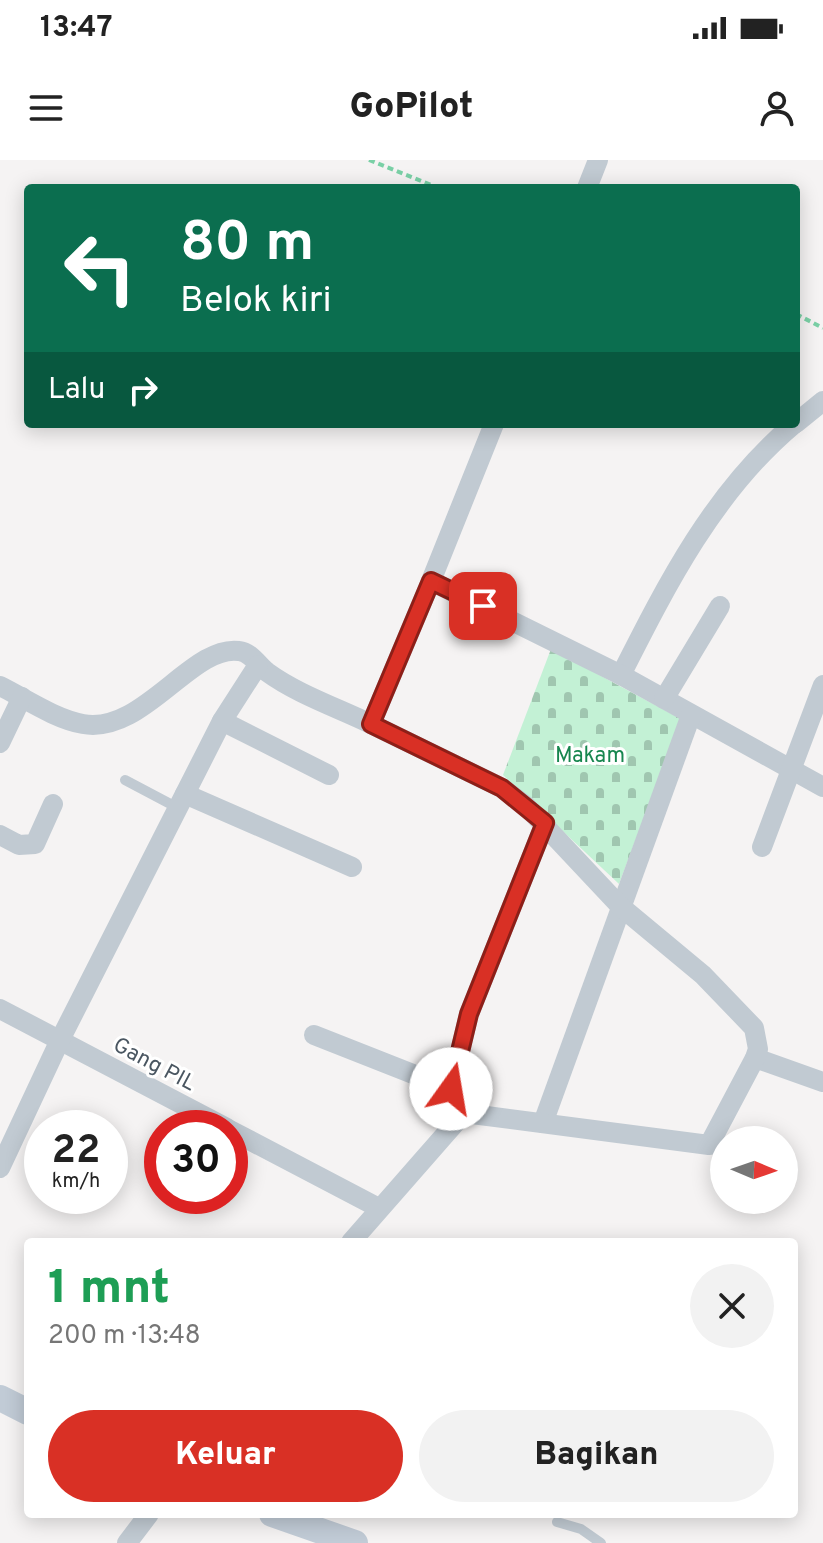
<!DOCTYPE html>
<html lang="id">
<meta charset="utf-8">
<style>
:root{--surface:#fff;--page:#f2f2f2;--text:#222;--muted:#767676;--accent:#d93025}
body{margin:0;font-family:Overpass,sans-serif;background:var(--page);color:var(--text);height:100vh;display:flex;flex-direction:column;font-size:30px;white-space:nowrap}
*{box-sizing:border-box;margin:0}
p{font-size:26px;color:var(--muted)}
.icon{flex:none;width:44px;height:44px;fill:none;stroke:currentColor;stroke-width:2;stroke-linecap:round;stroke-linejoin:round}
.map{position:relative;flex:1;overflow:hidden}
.sheet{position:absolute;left:24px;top:1078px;width:774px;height:280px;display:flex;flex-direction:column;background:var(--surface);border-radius:8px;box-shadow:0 4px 20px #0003}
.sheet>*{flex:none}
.banner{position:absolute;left:24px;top:24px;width:776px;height:244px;border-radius:8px;box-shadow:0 4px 20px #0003;background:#0b6e4f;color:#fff;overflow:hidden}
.needle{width:52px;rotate:92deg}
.buttons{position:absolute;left:710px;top:966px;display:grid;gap:16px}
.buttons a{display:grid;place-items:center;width:88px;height:88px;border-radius:50%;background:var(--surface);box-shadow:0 4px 20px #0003;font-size:40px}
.speed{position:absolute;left:24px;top:950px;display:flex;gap:16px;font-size:40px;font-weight:700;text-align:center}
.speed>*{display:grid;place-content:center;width:104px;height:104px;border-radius:50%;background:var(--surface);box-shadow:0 4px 20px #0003;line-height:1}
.speed small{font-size:20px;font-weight:400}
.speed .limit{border:12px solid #d22;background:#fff;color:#111}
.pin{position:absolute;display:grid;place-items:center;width:68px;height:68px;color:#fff;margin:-34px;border-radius:16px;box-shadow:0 4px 12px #0006}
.me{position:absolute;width:88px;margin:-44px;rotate:13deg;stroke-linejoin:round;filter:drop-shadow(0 0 6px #0008)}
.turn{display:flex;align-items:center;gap:28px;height:168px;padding:0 24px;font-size:36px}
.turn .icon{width:104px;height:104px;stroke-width:2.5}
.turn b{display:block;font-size:56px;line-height:68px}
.then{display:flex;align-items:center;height:76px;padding:0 24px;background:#0003;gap:16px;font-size:30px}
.round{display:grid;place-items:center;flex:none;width:84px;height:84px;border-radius:42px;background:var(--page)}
.summary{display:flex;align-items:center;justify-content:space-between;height:136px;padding:0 24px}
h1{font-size:48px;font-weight:800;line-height:60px;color:#1e9e55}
.action{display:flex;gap:16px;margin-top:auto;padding:16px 24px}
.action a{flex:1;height:92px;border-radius:48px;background:var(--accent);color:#fff;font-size:32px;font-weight:800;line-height:92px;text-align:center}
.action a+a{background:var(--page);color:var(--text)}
.status{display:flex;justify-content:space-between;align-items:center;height:56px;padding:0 40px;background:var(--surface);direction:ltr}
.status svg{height:22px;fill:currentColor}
header{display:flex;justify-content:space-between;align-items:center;height:104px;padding:0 24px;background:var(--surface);font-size:36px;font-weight:800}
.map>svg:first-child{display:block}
.cemetery{fill:url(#cemetery-stones)}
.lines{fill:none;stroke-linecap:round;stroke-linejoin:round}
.path{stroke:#7ad0a6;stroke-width:4;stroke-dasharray:6 4;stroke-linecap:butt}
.lane{stroke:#c1cad2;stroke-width:10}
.street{stroke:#c1cad2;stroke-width:20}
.secondary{stroke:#c1cbd6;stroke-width:26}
.route-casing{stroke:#8d1f18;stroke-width:20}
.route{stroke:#d93025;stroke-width:14}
.labels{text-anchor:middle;stroke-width:6;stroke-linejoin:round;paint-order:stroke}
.park-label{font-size:22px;fill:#17864f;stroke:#fff}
.street-label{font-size:22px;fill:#4a5661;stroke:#fff}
</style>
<div class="status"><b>13:47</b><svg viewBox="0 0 49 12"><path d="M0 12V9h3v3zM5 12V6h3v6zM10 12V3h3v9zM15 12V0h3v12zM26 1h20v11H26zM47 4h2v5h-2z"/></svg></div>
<header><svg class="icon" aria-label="menu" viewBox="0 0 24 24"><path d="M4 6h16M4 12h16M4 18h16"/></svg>GoPilot<svg class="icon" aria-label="person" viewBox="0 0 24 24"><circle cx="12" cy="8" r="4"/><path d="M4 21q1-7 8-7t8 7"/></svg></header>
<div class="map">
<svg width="823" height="1383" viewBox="0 0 823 1383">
<defs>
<pattern id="cemetery-stones" width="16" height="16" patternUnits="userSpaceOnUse" patternTransform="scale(2)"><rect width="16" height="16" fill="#c3f1d5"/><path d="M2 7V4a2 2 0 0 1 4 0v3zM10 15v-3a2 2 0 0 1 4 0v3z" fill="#a0c6b0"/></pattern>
</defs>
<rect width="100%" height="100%" fill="#f5f3f3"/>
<path class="cemetery" d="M551 489 681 559 619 724 503 615Z"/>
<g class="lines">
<g class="path">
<path d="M369 0 439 28"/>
<path d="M796 154 823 168"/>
</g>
<g class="lane">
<path d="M125 620 178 648"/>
<path d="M557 1362 581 1369 601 1383"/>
</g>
<g class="street">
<path d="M587 28 598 0"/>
<path d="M796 263 823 241"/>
<path d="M431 421 494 264"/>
<path d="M621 515C667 424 714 331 794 264"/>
<path d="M0 526C26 539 55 559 83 564 143 575 192 484 239 491 251 492 258 505 267 512 297 534 338 548 371 564L431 421 621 515 823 627"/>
<path d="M664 539 720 446"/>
<path d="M222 561 329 615"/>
<path d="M0 583 22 537"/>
<path d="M185 634 352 707"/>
<path d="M0 675 19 685 35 684 53 644"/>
<path d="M762 687 823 525"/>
<path d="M0 849 227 968"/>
<path d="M314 875 451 929"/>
<path d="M755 898 823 922"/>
<path d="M464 953 451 929 469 854 545 663"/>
<path d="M543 963 691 555"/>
<path d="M230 970 377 1047"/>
<path d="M0 1008 60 880 222 561 258 505"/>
<path d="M351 1082 464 953 709 985 755 898 758 889 754 868 703 815 620 746 526 646 502 628 371 564"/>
<path d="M127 1383 149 1354"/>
</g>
<g class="secondary">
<path d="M0 1238 28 1252"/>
<path d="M272 1354 355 1383"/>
</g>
</g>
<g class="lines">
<defs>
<path id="route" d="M451 929 469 854 545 663 502 628 371 564 431 421 483 446"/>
</defs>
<use href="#route" class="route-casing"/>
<use href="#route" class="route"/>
</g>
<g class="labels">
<g class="park-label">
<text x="590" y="602">Makam</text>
</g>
<g class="street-label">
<text transform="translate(155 903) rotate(28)" y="8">Gang PIL</text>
</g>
</g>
</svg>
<div class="buttons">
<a><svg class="needle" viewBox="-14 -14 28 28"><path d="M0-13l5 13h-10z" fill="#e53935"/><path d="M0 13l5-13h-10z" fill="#767676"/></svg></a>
</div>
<div class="speed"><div>22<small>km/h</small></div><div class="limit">30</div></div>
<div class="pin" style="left:483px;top:446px;background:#d93025"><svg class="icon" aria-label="arrive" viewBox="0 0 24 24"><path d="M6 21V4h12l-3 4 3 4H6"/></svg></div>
<svg class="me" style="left:451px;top:929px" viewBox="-20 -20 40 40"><circle r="19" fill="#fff"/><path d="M0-13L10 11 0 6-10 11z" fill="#d93025"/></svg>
<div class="banner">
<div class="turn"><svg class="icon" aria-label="left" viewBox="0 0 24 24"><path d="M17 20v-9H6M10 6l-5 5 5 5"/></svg><div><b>80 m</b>Belok kiri</div></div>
<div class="then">Lalu<svg class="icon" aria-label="right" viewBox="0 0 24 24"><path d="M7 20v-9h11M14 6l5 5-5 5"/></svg></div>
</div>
<section class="sheet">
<div class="summary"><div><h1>1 mnt</h1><p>200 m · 13:48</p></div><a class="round"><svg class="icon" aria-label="close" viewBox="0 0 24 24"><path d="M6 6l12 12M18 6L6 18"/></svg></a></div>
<div class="action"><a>Keluar</a><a>Bagikan</a></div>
</section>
</div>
